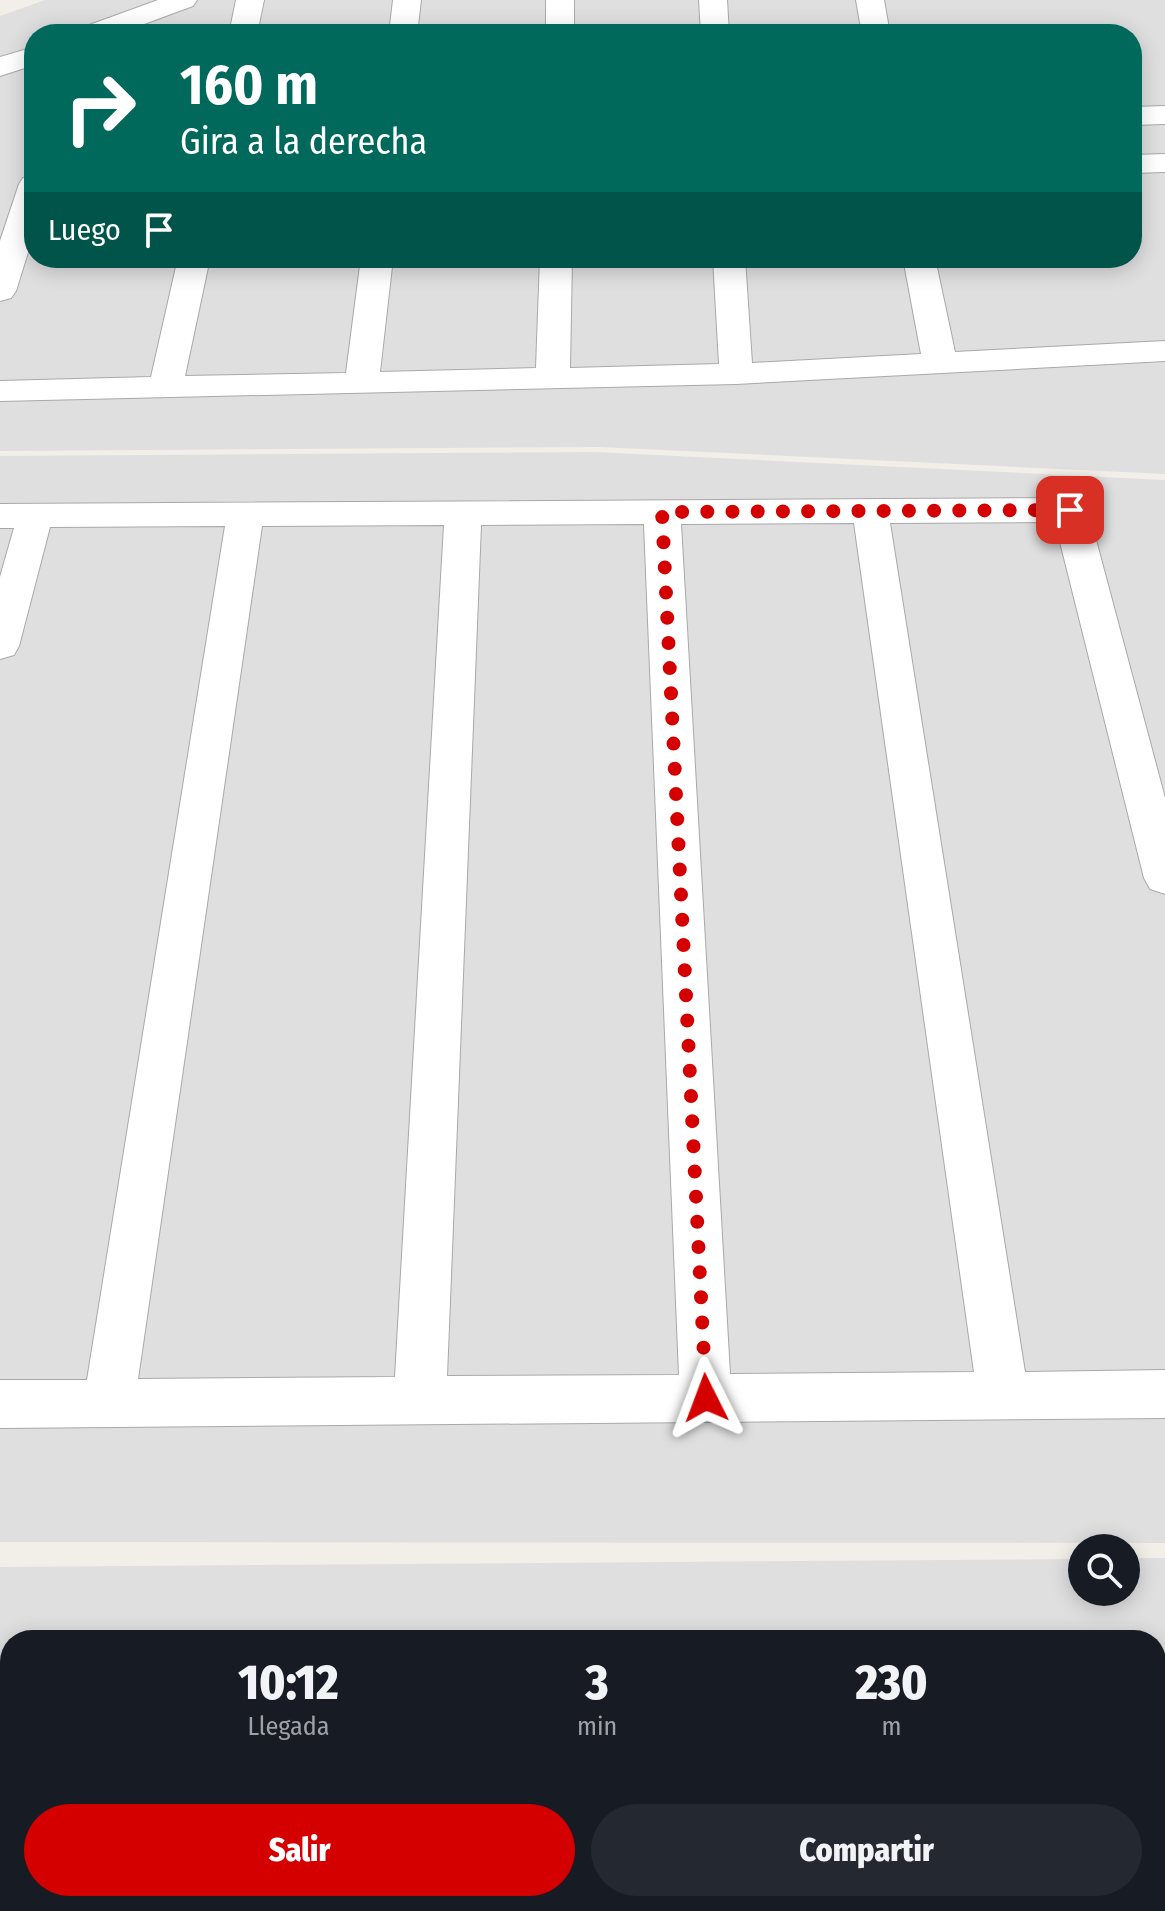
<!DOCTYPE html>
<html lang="es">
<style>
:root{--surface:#171b24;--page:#242831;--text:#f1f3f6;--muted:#9ea1a6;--accent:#d40000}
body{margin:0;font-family:"Fira Sans Condensed",sans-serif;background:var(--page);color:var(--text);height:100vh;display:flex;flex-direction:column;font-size:30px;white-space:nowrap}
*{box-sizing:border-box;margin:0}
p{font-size:26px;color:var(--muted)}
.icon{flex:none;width:44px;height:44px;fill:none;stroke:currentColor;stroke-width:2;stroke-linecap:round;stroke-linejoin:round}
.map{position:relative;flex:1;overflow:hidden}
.panel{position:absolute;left:0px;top:1630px;width:1166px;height:282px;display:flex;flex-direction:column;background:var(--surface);border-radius:32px 32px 0 0;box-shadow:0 4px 20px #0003}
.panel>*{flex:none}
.top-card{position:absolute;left:24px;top:24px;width:1118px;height:244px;border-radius:32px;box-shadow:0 4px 20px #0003;background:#00695c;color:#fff;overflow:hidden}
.fabs{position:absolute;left:1068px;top:1534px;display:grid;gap:16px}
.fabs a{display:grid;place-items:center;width:72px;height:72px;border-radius:50%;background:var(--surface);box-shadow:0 4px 20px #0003;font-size:40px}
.pin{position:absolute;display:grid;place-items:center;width:68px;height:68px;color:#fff;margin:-34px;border-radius:16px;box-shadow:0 4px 12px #0006}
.me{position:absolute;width:88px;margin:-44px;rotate:357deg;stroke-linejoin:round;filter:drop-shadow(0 0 6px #0008)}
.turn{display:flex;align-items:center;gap:28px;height:168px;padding:0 24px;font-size:36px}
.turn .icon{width:104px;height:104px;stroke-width:2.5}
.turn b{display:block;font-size:56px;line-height:68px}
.then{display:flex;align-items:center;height:76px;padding:0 24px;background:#0003;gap:16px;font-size:30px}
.eta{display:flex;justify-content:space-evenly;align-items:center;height:136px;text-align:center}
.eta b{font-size:48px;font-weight:800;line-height:56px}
.button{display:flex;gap:16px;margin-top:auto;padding:16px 24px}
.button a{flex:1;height:92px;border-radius:48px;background:var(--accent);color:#fff;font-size:32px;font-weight:800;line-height:92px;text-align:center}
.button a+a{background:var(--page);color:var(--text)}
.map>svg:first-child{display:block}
.residential{fill:#e0dfdf;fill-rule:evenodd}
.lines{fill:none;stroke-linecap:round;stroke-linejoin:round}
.minor-casing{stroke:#a9a9a9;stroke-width:2}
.minor{fill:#fff;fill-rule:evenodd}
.route{stroke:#d40000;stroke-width:14;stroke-dasharray:0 25.2}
</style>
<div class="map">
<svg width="1165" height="1911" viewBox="0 0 1165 1911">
<rect width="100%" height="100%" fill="#f2efe9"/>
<g class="residential">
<path d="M45 0H1165V474L599 447 0 451V16ZM34 34H1132V258H34Z"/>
<path d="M594 452 1165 480V1543L0 1542V456Z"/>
<path d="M1126 1558H1165V1911H0V1567L1082 1559V1592H1126ZM10 1640H1156V1902H10Z"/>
</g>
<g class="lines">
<defs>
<g id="minor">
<path d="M158 0H197L193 6 117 34H77L81 28Z"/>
<path d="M236 0H264L257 34H229Z"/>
<path d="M393 0H421L417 34H389Z"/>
<rect x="546" y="0" width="28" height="34"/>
<path d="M699 0H727L729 34H701Z"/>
<path d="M856 0H884L890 34H862Z"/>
<path d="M34 47V65L0 76V57Z"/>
<path d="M1165 106V124L1132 125V107Z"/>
<path d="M1165 154V172L1132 173V155Z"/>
<path d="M34 175V233L16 291 11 298 0 301V241L19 184 23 178Z"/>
<path d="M178 258H210L185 376 346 373 361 258H393L380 372 536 368 540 258H572L570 368 719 364 713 258H745L752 363 921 354 903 258H935L955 352 1165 341V361L736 384 0 401V381L151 377Z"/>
<path d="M1070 498 1083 502 1088 510 1165 798V894L1150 889 1144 878 1055 522 890 523 1025 1372 1165 1370V1418L0 1428V1380H87L225 526 50 527 19 646 14 655 0 659V577L14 528H0V504ZM854 523 974 1372 730 1374 681 524ZM644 524 679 1375 447 1376 481 525ZM444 525 395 1377 138 1379 262 526Z"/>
<rect x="1156" y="1700" width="9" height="58"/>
<rect x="300" y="1902" width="60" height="9"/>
<rect x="684" y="1902" width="60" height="9"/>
<path d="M1084 1902H1144L1145 1911H1085Z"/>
</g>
</defs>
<use href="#minor" class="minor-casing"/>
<use href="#minor" class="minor"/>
</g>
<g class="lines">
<path class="route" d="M706 1398 662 512 1070 510"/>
</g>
</svg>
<div class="fabs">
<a><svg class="icon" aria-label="search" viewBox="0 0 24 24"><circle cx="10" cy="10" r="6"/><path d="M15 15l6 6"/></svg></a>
</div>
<div class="pin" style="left:1070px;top:510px;background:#d93025"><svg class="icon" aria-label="arrive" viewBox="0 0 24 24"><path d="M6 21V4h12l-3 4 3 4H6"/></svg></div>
<svg class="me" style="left:706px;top:1398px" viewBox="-20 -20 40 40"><path d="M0-17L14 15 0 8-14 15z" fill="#d40000" stroke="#fff" stroke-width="4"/></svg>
<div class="top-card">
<div class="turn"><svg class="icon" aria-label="right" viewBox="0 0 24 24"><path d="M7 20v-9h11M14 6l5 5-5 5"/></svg><div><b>160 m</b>Gira a la derecha</div></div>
<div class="then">Luego<svg class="icon" aria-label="arrive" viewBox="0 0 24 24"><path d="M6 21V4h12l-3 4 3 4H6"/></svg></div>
</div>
<section class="panel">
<div class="eta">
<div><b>10:12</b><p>Llegada</p></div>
<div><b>3</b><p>min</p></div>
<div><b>230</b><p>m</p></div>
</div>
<div class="button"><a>Salir</a><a>Compartir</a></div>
</section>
</div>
